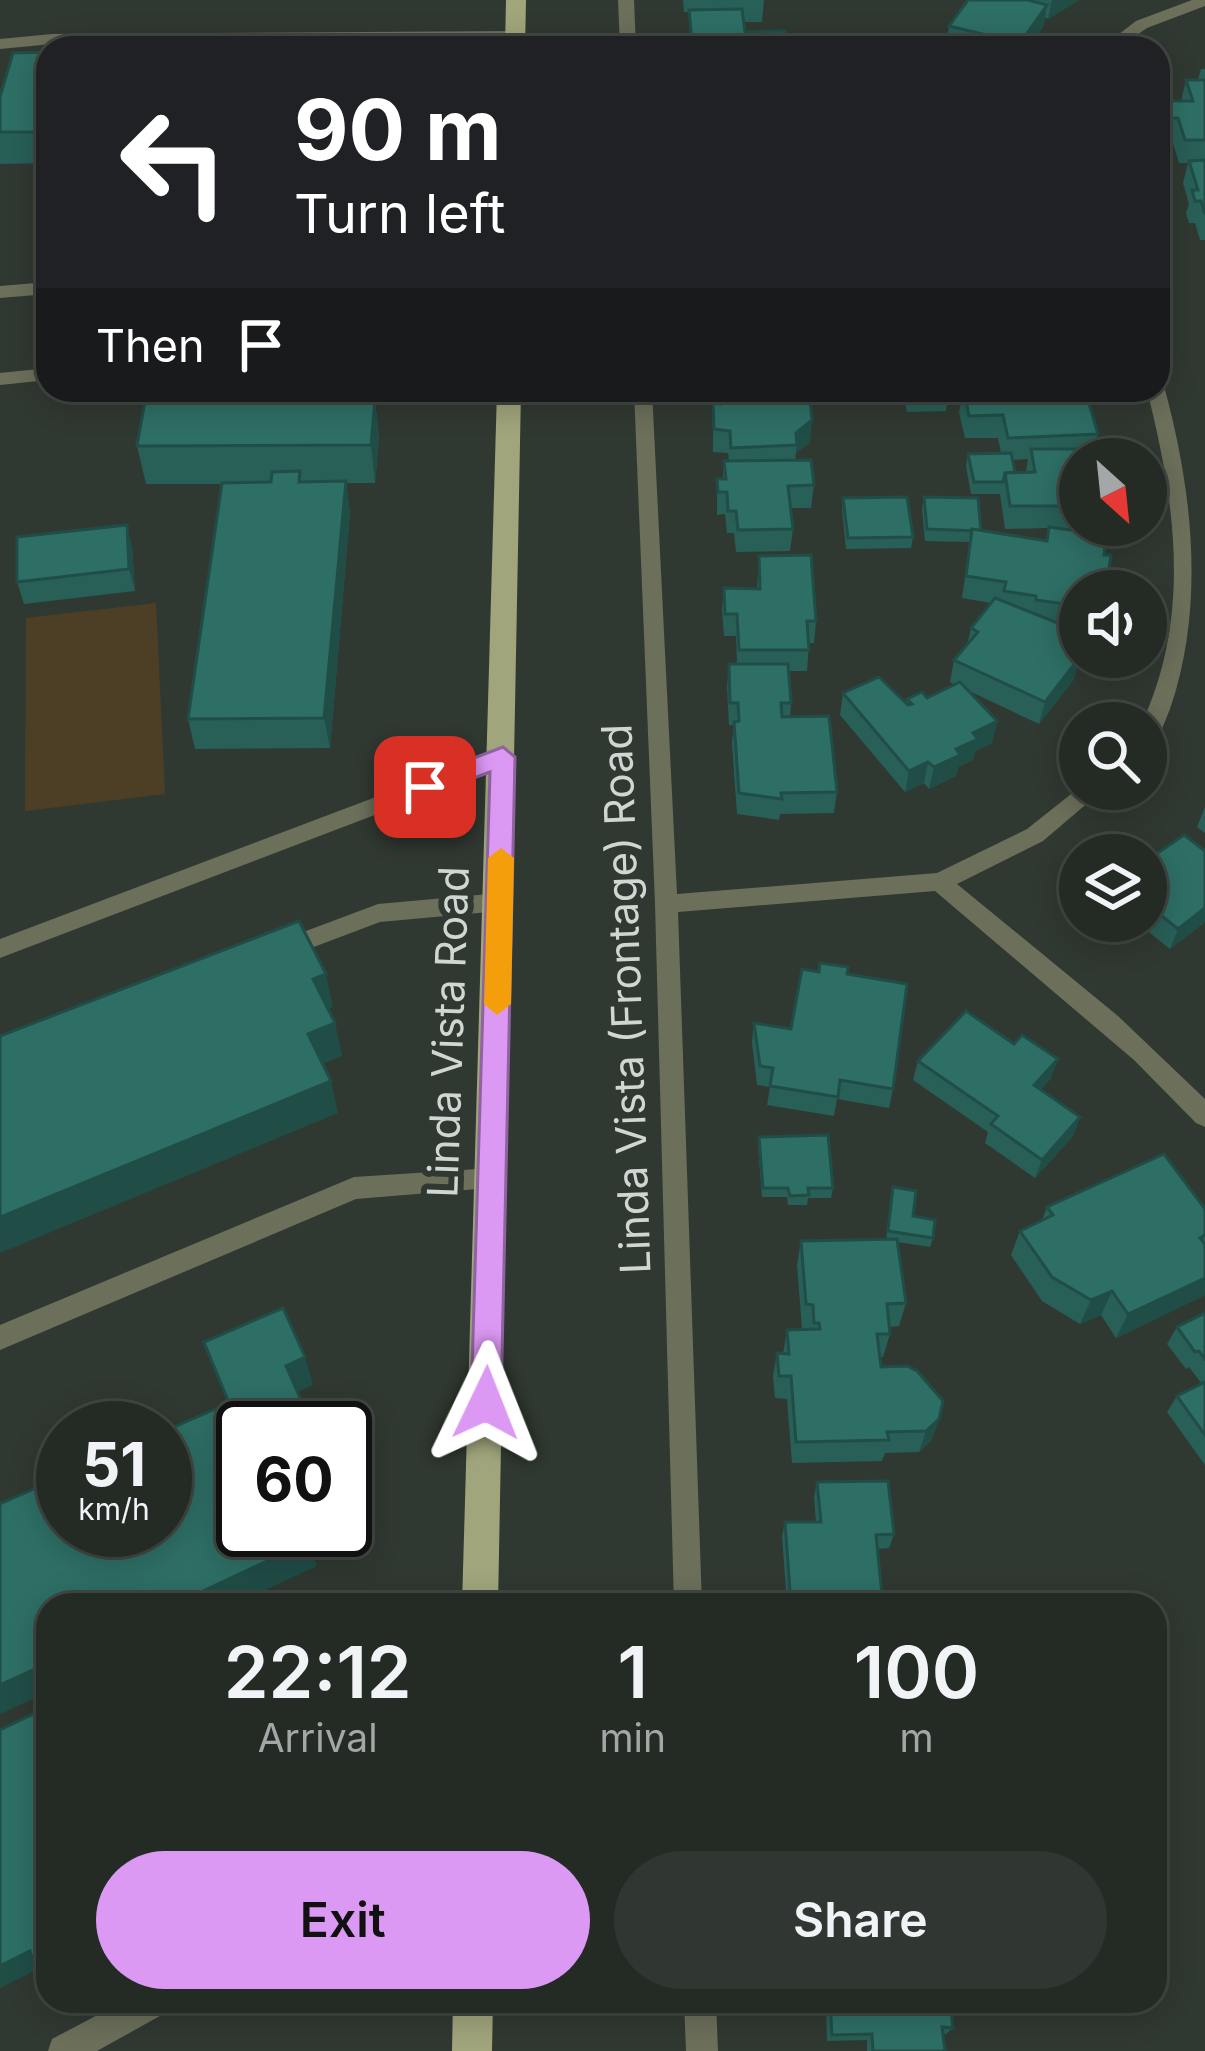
<!DOCTYPE html>
<style>
:root{--surface:#242b25;--page:#303732;--text:#f1f3f6;--muted:#a3a7a7;--line:#414742;--accent:#dc99f4}
body{margin:0;font-family:Inter,sans-serif;background:var(--page);color:var(--text);height:100vh;display:flex;flex-direction:column;font-size:45px;white-space:nowrap}
*{box-sizing:border-box;margin:0}
p{font-size:39px;color:var(--muted)}
.icon{flex:none;width:66px;height:66px;fill:none;stroke:currentColor;stroke-width:2;stroke-linecap:round;stroke-linejoin:round}
.map{position:relative;flex:1;overflow:hidden}
.sheet{position:absolute;left:36px;top:1593px;width:1131px;height:420px;display:flex;flex-direction:column;background:var(--surface);border-radius:36px;box-shadow:0 6px 30px #0003,0 0 0 3px var(--line)}
.sheet>*{flex:none}
.guide{position:absolute;left:36px;top:36px;width:1134px;height:366px;border-radius:36px;box-shadow:0 6px 30px #0003,0 0 0 3px var(--line);background:#202124;color:#fff;overflow:hidden}
.needle{width:78px;rotate:153deg}
.tools{position:absolute;left:1059px;top:438px;display:grid;gap:24px}
.tools a{display:grid;place-items:center;width:108px;height:108px;border-radius:50%;background:var(--surface);box-shadow:0 6px 30px #0003,0 0 0 3px var(--line);font-size:60px}
.speed{position:absolute;left:36px;top:1401px;display:flex;gap:24px;font-size:60px;font-weight:700;text-align:center}
.speed>*{display:grid;place-content:center;width:156px;height:156px;border-radius:50%;background:var(--surface);box-shadow:0 6px 30px #0003,0 0 0 3px var(--line);line-height:1}
.speed small{font-size:30px;font-weight:400}
.speed .limit{border:6px solid #111;border-radius:18px;background:#fff;color:#111}
.pin{position:absolute;display:grid;place-items:center;width:102px;height:102px;color:#fff;margin:-51px;border-radius:24px;box-shadow:0 6px 18px #0006}
.me{position:absolute;width:132px;margin:-66px;rotate:2deg;stroke-linejoin:round;filter:drop-shadow(0 0 9px #0008)}
.turn{display:flex;align-items:center;gap:42px;height:252px;padding:0 60px;font-size:54px}
.turn .icon{width:156px;height:156px;stroke-width:2.5}
.turn b{display:block;font-size:84px;line-height:102px}
.then{display:flex;align-items:center;height:114px;padding:0 60px;background:#0003;gap:24px;font-size:45px}
.eta{display:flex;justify-content:space-evenly;align-items:center;height:204px;text-align:center}
.eta b{font-size:72px;font-weight:600;line-height:84px}
.button{display:flex;gap:24px;margin-top:auto;padding:24px 60px}
.button a{flex:1;height:138px;border-radius:72px;background:var(--accent);color:#111;font-size:48px;font-weight:600;line-height:138px;text-align:center}
.button a+a{background:var(--page);color:var(--text)}
.map>svg:first-child{display:block}
.green{fill:#4d3f26}
.lines{fill:none;stroke-linecap:round;stroke-linejoin:round}
.service{fill:#6c6f5a;fill-rule:evenodd}
.minor{fill:#6c6f5a;fill-rule:evenodd}
.primary{fill:#a0a57c;fill-rule:evenodd}
.wall{fill:#285f57;fill-rule:evenodd}
.shaded-wall{fill:#204e47}
.building{fill:#2e6f65;stroke:#204e47;stroke-width:3}
.route{fill:#dc99f4;stroke:#8f639f;stroke-width:3}
.slow{fill:#f59e0b}
.labels{text-anchor:middle;stroke-width:12;stroke-linejoin:round;paint-order:stroke}
.street-label{font-size:42px;fill:#d0d6d1;stroke:#303931}
</style>
<div class="map">
<svg width="1205" height="2051" viewBox="0 0 1205 2051">
<rect width="100%" height="100%" fill="#303931"/>
<path class="green" d="M156 603 165 794 25 811 26 618Z"/>
<g class="lines">
<g class="service">
<path d="M515 31 523 36 521 39 52 44 0 49V39L52 34Z"/>
<path d="M48 282V294L0 298V286Z"/>
<path d="M48 368V380L0 385V373Z"/>
<path d="M503 749 514 757 511 763 0 958V939Z"/>
<path d="M500 893 511 902 500 911 380 922 282 959 274 957 270 950 274 943 378 904Z"/>
<path d="M493 1168 502 1171 506 1179 502 1187 356 1199 0 1350V1325L354 1177Z"/>
<path d="M124 2001H172L167 2012 97 2051H48L52 2039Z"/>
</g>
<g class="minor">
<path d="M618 0H634L636 48H620Z"/>
<path d="M1192 0H1205V6L1147 28 1118 48H1101L1136 21Z"/>
<path d="M1158 384 1165 390C1193 493 1205 608 1170 709 1164 723 1160 740 1146 746V723H1142C1192 614 1175 502 1147 390H1158Z"/>
<path d="M634 390H652L677 894 937 873 1027 829 1080 787 1104 789 1043 841 957 884 1118 1016 1205 1099V1127L1196 1123 1134 1060 935 891 678 912 702 1605H674L655 904Z"/>
<path d="M684 2001H716L718 2051H686Z"/>
</g>
<g class="primary">
<path d="M506 0H526L525 48H505Z"/>
<path d="M497 390H521L498 1605H462Z"/>
<path d="M453 2001H493L492 2051H452Z"/>
</g>
</g>
<g class="wall">
<path d="M683 0H764L762 22H744L745 32 787 48H690L689 12H684Z"/>
<path d="M968 0H1079L1048 19 1045 17 1043 27 1028 48H860L861 44 947 43 949 26Z"/>
<path d="M48 52V163L0 164V97Z"/>
<path d="M1201 69H1205V240H1200L1195 223H1189L1186 213 1189 204 1183 183 1188 163H1179L1172 140H1162L1158 124 1164 101H1181L1186 80H1198Z"/>
<path d="M361 390 360 400H375L379 438 375 483H346L350 513 330 748 195 749 188 719 222 484H146L137 446 205 401H232Z"/>
<path d="M719 390 810 442 796 453 795 460 814 485 811 508H791L793 529 790 551 736 552 734 533H727L725 514 717 515V479H723L724 461H729L728 453 713 452V403L718 404Z"/>
<path d="M905 390H946L948 399 946 411 907 412 904 398Z"/>
<path d="M964 390 1098 434 1094 449 1080 459V525H1111L1110 528H1059L1104 555 1108 575 1116 591H1080V629L1068 627 1078 656 1074 679 1039 724 969 691 997 721 992 743 975 751 973 760 958 767 956 776 929 789 924 783 905 792 840 715 843 693 906 703 907 699 927 698 955 685 950 682 954 660 967 645 971 628 991 603 962 598 970 542 925 541 922 509 924 497 981 531 1046 540 1049 528 1005 529 1000 494H971L966 466 968 454 1001 453 998 438H965L959 412ZM1028 459 1026 472H1015L1012 460Z"/>
<path d="M843 498 913 537 911 548 846 549 842 509Z"/>
<path d="M132 547 135 591 24 604 17 582Z"/>
<path d="M759 556 816 621 814 643H809L807 671H788L791 703 790 716 837 792 834 813 780 814 779 820 737 814 732 743 734 725H729L727 686 729 664H737L736 636H724L722 610 724 588 757 589Z"/>
<path d="M1205 807V833L1197 827Z"/>
<path d="M1205 851V922L1170 949 1135 921H1146V861Z"/>
<path d="M847 974 893 1089 889 1108 837 1099 834 1116 767 1105 770 1087 757 1085 752 1042 754 1023 791 1029Z"/>
<path d="M918 1061 1051 1078 1040 1090 1080 1117 1073 1136 1035 1178 985 1143 988 1132 913 1080Z"/>
<path d="M759 1137 833 1188 831 1198H808L807 1205H788L787 1197H762L758 1146Z"/>
<path d="M893 1187 913 1216 933 1238 930 1247 897 1242 906 1303 899 1326 889 1327 890 1334 883 1357H880L881 1367 939 1419 931 1441 919 1452 885 1453 882 1461 792 1463 787 1399 775 1398 773 1376 777 1353 783 1354 787 1330H808L802 1328 797 1265 801 1241 886 1239Z"/>
<path d="M1047 1207 1205 1209V1295L1116 1338 1101 1315 1080 1324 1042 1301 1011 1255 1020 1231 1042 1220Z"/>
<path d="M1205 1313V1465L1167 1412 1177 1396 1202 1384 1189 1367 1186 1369 1167 1344 1177 1327Z"/>
<path d="M817 1482 894 1534 889 1548 878 1549 883 1605H787L782 1536 785 1522H816L814 1497Z"/>
<path d="M813 2001H950L953 2028 946 2034H943L945 2051H867V2040L827 2041 826 2007 813 2006Z"/>
<path d="M1057 2001H1076L1061 2009Z"/>
</g>
<g class="shaded-wall">
<path d="M1052 0H1079L1048 19Z"/>
<path d="M1047 5 1043 27 1028 48H1019L1020 43Z"/>
<path d="M194 390H202L206 406 193 401Z"/>
<path d="M352 390H361L356 438 351 400Z"/>
<path d="M375 400 379 438 375 483 371 445Z"/>
<path d="M812 420 810 442 796 453V433Z"/>
<path d="M346 481 350 513 330 748 324 718Z"/>
<path d="M127 525 132 547 135 591 129 569Z"/>
<path d="M1080 639V648L1078 656 1070 652Z"/>
<path d="M1080 657 1074 679 1039 724 1045 702Z"/>
<path d="M997 721 992 743 975 751 973 760 958 767 956 776 929 789 934 767 973 733Z"/>
<path d="M928 762 924 783 905 792 909 771Z"/>
<path d="M1205 908V922L1170 949 1178 929Z"/>
<path d="M326 974 333 1007 320 1013 313 979Z"/>
<path d="M335 1023 342 1056 315 1067 308 1034Z"/>
<path d="M1058 1059 1051 1078 1027 1104 1034 1085Z"/>
<path d="M331 1081 338 1113 0 1253V1217Z"/>
<path d="M1080 1117 1073 1136 1035 1178 1042 1160Z"/>
<path d="M1205 1278V1295L1116 1338 1128 1314Z"/>
<path d="M1112 1291 1101 1315 1080 1324 1091 1300Z"/>
<path d="M305 1357 313 1385 295 1393 286 1366Z"/>
<path d="M305 1409 311 1428H297L292 1415Z"/>
<path d="M939 1419 931 1441 919 1452 926 1431Z"/>
<path d="M308 1542 317 1566 233 1605H173Z"/>
<path d="M48 1663V1692L0 1714V1685Z"/>
<path d="M30 1951 48 1964 0 1988V1966Z"/>
</g>
<g class="building">
<path d="M968 0H1028L1047 5 1020 43 949 26Z"/>
<path d="M742 9 745 32 785 31 787 48H701V41H692L689 10Z"/>
<path d="M870 36 916 43H914L913 48H864L865 45 861 44Z"/>
<path d="M404 43 403 48H201Z"/>
<path d="M914 43H958L959 48H915Z"/>
<path d="M48 52V132H0V97L13 53Z"/>
<path d="M1186 80H1205V140H1185L1178 118H1168L1164 101H1193Z"/>
<path d="M1205 160V214L1201 201H1195L1192 190H1198L1189 161Z"/>
<path d="M147 390H194L193 401H232L234 390H352L351 400H375L371 445 137 446Z"/>
<path d="M719 390H809L812 420 796 433 797 445 731 448 730 431 714 429 713 403 720 404Z"/>
<path d="M906 390H946L948 399 908 400Z"/>
<path d="M964 390H1085L1098 434 1008 438 1003 415 969 416Z"/>
<path d="M1031 449H1095L1097 459H1080V506H1010L1005 473 1035 472Z"/>
<path d="M1011 453 1015 472 1005 473 1003 482H974L968 454Z"/>
<path d="M811 460 814 485 788 486 793 529 738 530 736 511H728L727 492H718L717 479H726L724 461Z"/>
<path d="M300 471 299 482 346 481 324 718 188 719 222 483 271 482 272 472Z"/>
<path d="M907 497 913 537 848 538 843 498Z"/>
<path d="M924 497 978 498 981 531 927 529Z"/>
<path d="M127 525 129 569 17 582V537Z"/>
<path d="M1049 527 1106 535 1104 555H1111L1108 575 1117 577 1116 591H1080V606L1036 600V596L1004 591 1006 582 966 576 972 529 1047 541Z"/>
<path d="M811 555 816 621H807L809 650H739L737 614H725L724 588 760 589 759 556Z"/>
<path d="M995 598 1080 632V639L1070 652 1080 657 1045 702 954 660 978 632 971 628Z"/>
<path d="M729 664H788L791 703H781L782 717 829 716 837 792 781 793 782 799 739 793 734 722 739 721 738 703H730Z"/>
<path d="M879 677 908 705 912 704 907 699 922 692 927 698 960 682 997 721 973 733 978 739 956 749 960 755 934 767 928 762 909 771 843 693Z"/>
<path d="M1184 835 1205 851V908L1178 929 1146 903V861Z"/>
<path d="M299 921 326 974 313 979 335 1023 308 1034 331 1081 0 1217V1036Z"/>
<path d="M820 963 848 967 847 974 907 984 893 1089 840 1080 838 1097 770 1086 773 1068 760 1066 754 1023 791 1029 802 969 819 972Z"/>
<path d="M966 1011 1014 1044 1022 1035 1058 1059 1034 1085 1080 1117 1042 1160 991 1124 998 1116 918 1061Z"/>
<path d="M828 1135 833 1188H808L809 1195 790 1196 788 1188H763L759 1137Z"/>
<path d="M1164 1154 1205 1209V1235L1200 1238 1205 1244V1278L1128 1314 1112 1291 1091 1300 1052 1277 1020 1231 1053 1215 1047 1207Z"/>
<path d="M893 1187 916 1191 913 1216 935 1220 933 1238 888 1231Z"/>
<path d="M897 1239 906 1303 887 1304 890 1334H877L881 1367 907 1366 917 1371 943 1401 939 1419 926 1431 887 1432 889 1440 796 1442 791 1376H779L777 1353 789 1354 787 1330 820 1329 819 1323H814L813 1305 806 1304 801 1241Z"/>
<path d="M283 1308 305 1357 286 1366 305 1409 292 1415 298 1428H243V1530H303L308 1542 173 1605H48V1663L0 1685V1504L63 1476V1530H165V1431L229 1403 204 1342Z"/>
<path d="M1205 1313V1359L1199 1351 1195 1352 1177 1327Z"/>
<path d="M1205 1382V1435L1177 1396Z"/>
<path d="M888 1481 894 1534 876 1535 883 1605H791L785 1522H821L817 1482Z"/>
<path d="M48 1707V1976L39 1981 30 1951 0 1966V1730Z"/>
<path d="M830 2001H950L953 2028 942 2027 945 2051H873L872 2034 832 2035Z"/>
</g>
<path class="route" d="M503 747 515 757 501 1403 497 1413 486 1418 475 1413 471 1403 490 772 425 796 413 787 416 780Z"/>
<path class="slow" d="M501 848 514 858 511 1004 497 1015 484 1004 488 858Z"/>
<g class="labels">
<g class="street-label">
<text transform="translate(626 999) rotate(-92)" y="15">Linda Vista (Frontage) Road</text>
<text transform="translate(448 1032) rotate(-88)" y="15">Linda Vista Road</text>
</g>
</g>
</svg>
<div class="tools">
<a><svg class="needle" viewBox="-14 -14 28 28"><path d="M0-13l5 13h-10z" fill="#e53935"/><path d="M0 13l5-13h-10z" fill="#a3a7a7"/></svg></a>
<a><svg class="icon" aria-label="sound" viewBox="0 0 24 24"><path d="M4 9h4l5-4v14l-5-4H4zM17 9q2 3 0 6"/></svg></a>
<a><svg class="icon" aria-label="search" viewBox="0 0 24 24"><circle cx="10" cy="10" r="6"/><path d="M15 15l6 6"/></svg></a>
<a><svg class="icon" aria-label="layers" viewBox="0 0 24 24"><path d="M12 4l9 5-9 5-9-5zM3 14l9 5 9-5"/></svg></a>
</div>
<div class="speed"><div>51<small>km/h</small></div><div class="limit">60</div></div>
<div class="pin" style="left:425px;top:787px;background:#d93025"><svg class="icon" aria-label="arrive" viewBox="0 0 24 24"><path d="M6 21V4h12l-3 4 3 4H6"/></svg></div>
<svg class="me" style="left:486px;top:1403px" viewBox="-20 -20 40 40"><path d="M0-17L14 15 0 8-14 15z" fill="#dc99f4" stroke="#fff" stroke-width="4"/></svg>
<div class="guide">
<div class="turn"><svg class="icon" aria-label="left" viewBox="0 0 24 24"><path d="M17 20v-9H6M10 6l-5 5 5 5"/></svg><div><b>90 m</b>Turn left</div></div>
<div class="then">Then<svg class="icon" aria-label="arrive" viewBox="0 0 24 24"><path d="M6 21V4h12l-3 4 3 4H6"/></svg></div>
</div>
<section class="sheet">
<div class="eta">
<div><b>22:12</b><p>Arrival</p></div>
<div><b>1</b><p>min</p></div>
<div><b>100</b><p>m</p></div>
</div>
<div class="button"><a>Exit</a><a>Share</a></div>
</section>
</div>
